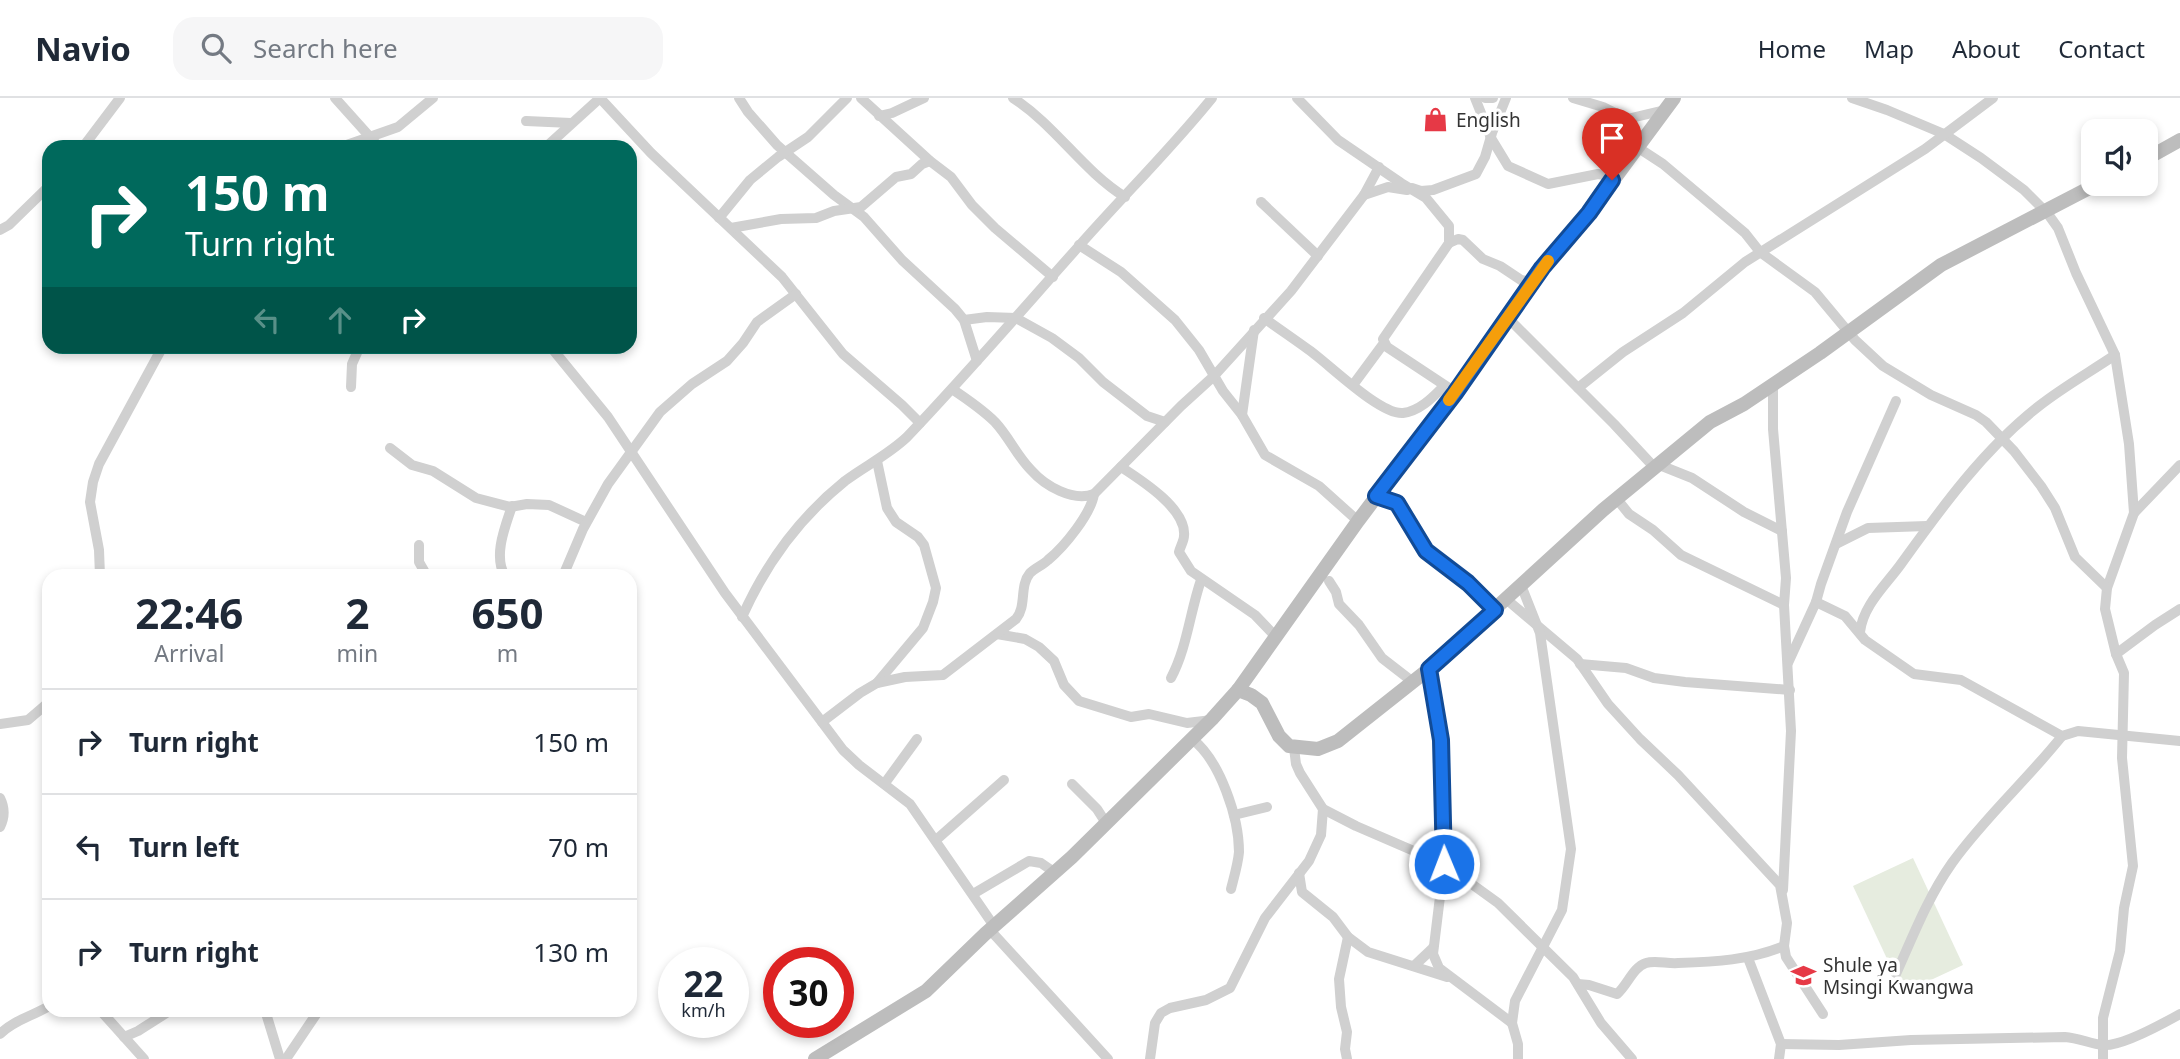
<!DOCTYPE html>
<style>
:root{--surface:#fff;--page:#f6f6f7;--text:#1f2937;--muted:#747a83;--line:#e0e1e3}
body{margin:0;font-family:"Noto Sans",sans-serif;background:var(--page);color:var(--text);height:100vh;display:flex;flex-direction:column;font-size:26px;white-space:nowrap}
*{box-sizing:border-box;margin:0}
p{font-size:23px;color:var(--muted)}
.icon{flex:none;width:38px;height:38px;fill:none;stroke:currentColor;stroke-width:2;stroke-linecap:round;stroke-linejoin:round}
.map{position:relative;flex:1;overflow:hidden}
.sheet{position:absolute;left:42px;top:471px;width:595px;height:448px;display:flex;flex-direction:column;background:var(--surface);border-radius:21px;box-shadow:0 4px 10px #0003}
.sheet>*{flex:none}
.top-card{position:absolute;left:42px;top:42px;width:595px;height:214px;border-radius:21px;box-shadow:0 4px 10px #0003;background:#00695c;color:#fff;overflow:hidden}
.controls{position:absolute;left:2081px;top:21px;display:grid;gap:14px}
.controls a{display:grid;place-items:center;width:77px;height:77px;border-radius:14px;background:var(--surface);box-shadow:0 4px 10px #0003;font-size:35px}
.speed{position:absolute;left:658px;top:849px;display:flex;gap:14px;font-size:35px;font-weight:700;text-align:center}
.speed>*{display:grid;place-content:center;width:91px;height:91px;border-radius:50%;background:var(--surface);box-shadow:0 4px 10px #0003;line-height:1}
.speed small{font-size:18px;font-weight:400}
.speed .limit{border:10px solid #d22;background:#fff;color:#111}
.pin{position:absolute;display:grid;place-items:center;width:60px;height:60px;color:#fff;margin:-72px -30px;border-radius:50% 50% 50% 0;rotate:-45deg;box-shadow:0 0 7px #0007}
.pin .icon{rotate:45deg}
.me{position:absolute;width:77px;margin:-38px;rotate:359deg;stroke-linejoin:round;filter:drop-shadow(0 0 5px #0008)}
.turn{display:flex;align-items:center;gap:24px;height:147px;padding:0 28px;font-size:32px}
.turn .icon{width:91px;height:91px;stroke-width:2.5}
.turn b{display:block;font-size:49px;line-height:60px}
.lanes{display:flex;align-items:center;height:66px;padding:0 28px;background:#0003;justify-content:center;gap:35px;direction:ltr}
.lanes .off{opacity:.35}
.eta{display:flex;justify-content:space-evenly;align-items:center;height:119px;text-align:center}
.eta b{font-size:42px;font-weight:700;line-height:49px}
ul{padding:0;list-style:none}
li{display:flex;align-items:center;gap:21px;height:105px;padding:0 28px;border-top:2px solid var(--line)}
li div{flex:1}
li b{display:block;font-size:26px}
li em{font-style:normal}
header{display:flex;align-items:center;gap:42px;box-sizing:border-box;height:98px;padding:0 35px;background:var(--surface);border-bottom:2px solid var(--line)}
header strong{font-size:33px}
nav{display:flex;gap:38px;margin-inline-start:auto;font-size:24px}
.search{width:490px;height:63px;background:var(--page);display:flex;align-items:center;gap:18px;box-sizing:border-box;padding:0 24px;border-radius:21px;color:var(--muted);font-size:26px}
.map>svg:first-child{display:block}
.green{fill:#e6ecdf}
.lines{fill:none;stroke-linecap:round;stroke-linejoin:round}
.street{stroke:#d0d0d0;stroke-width:10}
.secondary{stroke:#bdbdbd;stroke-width:14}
.route-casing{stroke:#114b97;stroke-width:18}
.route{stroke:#1a73e8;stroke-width:12}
.slow{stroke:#f59e0b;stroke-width:12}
.labels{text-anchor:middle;stroke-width:7;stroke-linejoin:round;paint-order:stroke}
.poi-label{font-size:19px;fill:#333;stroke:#fff;text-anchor:start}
</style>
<header>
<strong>Navio</strong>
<div class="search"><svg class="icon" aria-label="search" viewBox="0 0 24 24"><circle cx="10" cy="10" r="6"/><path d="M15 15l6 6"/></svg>Search here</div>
<nav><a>Home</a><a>Map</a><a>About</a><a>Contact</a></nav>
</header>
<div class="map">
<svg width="2180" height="961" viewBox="0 0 2180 961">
<rect width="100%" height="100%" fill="#fff"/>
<path class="green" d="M1913 760 1963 867 1903 895 1853 788Z"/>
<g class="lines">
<g class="street">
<path d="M335 0 379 49"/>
<path d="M600 0 651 55 782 179 843 256 902 307 920 325"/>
<path d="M739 0 748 14 777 47 834 97 864 119 902 162 955 211 964 222 977 263"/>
<path d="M861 0 930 63 951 79 972 107 995 130 1053 179"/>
<path d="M1013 0C1056 28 1082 72 1125 99"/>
<path d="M1297 0 1338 42 1401 85 1426 100 1449 128V145L1383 241 1387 249 1455 294"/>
<path d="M1475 0 1491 40 1508 68 1548 86 1598 76 1604 77 1612 81"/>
<path d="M1485 0H1493"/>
<path d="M1573 0 1603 9 1627 21 1665 12"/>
<path d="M1852 0 1887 12 1944 36 1981 60 2024 92 2048 116 2058 130 2076 175 2115 257 2129 346 2134 415 2107 490 2105 511 2116 556 2124 575 2122 660 2133 768 2124 810 2120 853 2103 920V961"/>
<path d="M879 18 892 15 924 0"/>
<path d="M526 23 571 25"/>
<path d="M83 49 120 0"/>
<path d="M341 49 398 29 433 0"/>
<path d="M546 49 600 0"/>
<path d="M1637 49 1663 66 1745 135 1760 154 1815 194 1855 242 1883 268 1931 297 1976 317 1986 324 2014 353 2041 388 2055 410 2075 459 2107 490"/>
<path d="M1364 97 1388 89 1407 92 1412 90 1421 93 1433 92 1476 76 1485 59 1492 35 1506 0"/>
<path d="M1261 104 1318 158"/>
<path d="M719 120 750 82 778 59 808 39 847 0"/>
<path d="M731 130 781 121 816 120 834 113 861 109 896 79 911 76 922 66 930 63"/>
<path d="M0 132 9 127 49 88"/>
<path d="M1449 145 1458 141 1463 142 1483 161 1500 168 1521 182 1533 184"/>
<path d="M1079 147 1121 174 1175 222 1199 252 1223 293 1242 317 1265 357 1319 388 1358 423"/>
<path d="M1264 220C1279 231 1294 241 1309 252 1329 266 1380 317 1403 315 1420 313 1433 299 1444 288"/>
<path d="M1508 220 1614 326 1654 369"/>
<path d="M964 222 987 219 1016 220 1052 240 1079 260 1103 284 1147 318 1165 324"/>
<path d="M550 248 608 319 725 495 843 652 859 667 910 706 994 828"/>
<path d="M1773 286V331L1786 480 1784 507 1791 633 1783 792"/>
<path d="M1353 287 1384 245"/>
<path d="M351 289 352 266 360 248"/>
<path d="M1578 290 1623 254 1683 215 1745 164 1925 51 1993 0"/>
<path d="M952 291C967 301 982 311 995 324 1009 339 1017 358 1031 372 1045 388 1073 404 1094 396L1181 308 1214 278 1291 193 1364 97 1379 69"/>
<path d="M1242 317 1254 232"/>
<path d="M390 350 412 367 433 373 476 400 510 409 527 406 549 407 586 424"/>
<path d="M1657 366 1692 380 1744 414 1782 433"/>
<path d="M1121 369C1141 382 1187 411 1184 438 1184 443 1180 449 1179 454L1191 473 1255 517 1276 539"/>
<path d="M1376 398 1397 405 1426 453 1468 485 1495 512"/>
<path d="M1616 400 1629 416 1653 432 1681 457 1784 507"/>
<path d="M2134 415 2180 367"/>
<path d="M1836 446 1868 430 1927 428"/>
<path d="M419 447V464L427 478"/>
<path d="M100 478 99 452 90 404 93 384 99 366 163 248"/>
<path d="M505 478C493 458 505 429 512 408"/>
<path d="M563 478 583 431 608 386 660 314 692 286 727 263 743 245 757 224 796 196"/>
<path d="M1329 483 1336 494 1339 506 1359 527 1382 560 1413 584"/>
<path d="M1506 501 1577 561 1608 606 1640 641 1678 677 1780 787 1787 825 1784 848 1786 859 1823 916"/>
<path d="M1816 504 1845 518 1865 542 1914 576 1961 582 2062 638 2078 633 2180 643"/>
<path d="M742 519C766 465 799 420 845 383 865 368 888 357 907 339 966 277 1022 212 1079 148 1123 98 1170 52 1212 0"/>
<path d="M1860 534C1863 507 1886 487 1901 466 1942 409 1984 351 2039 308 2063 289 2090 274 2115 257"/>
<path d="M997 536 1025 541 1039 549 1054 563 1064 587 1079 603 1131 619 1149 616 1187 625 1212 622"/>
<path d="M2116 556 2155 527 2180 511"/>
<path d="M1788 565 1816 504 1821 486 1847 414 1896 303"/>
<path d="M1580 566 1626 570 1654 580 1685 584 1790 592"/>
<path d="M1429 571 1441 642 1444 684V766L1433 856 1439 870 1512 925"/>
<path d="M1171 580C1187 550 1190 514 1201 482"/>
<path d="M877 585 923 530 933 504 936 490 924 447 918 439 896 424 887 410 877 363"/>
<path d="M822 624 860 595 877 585 905 579 943 577 1016 521C1027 508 1019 488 1030 475 1035 470 1043 467 1048 462 1064 449 1091 416 1094 396"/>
<path d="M0 626 28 622 49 604"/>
<path d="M1192 641C1220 662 1239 720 1239 754 1238 766 1234 779 1231 791"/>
<path d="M1294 650 1296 666 1300 675 1323 711 1356 728 1444 766 1498 805 1573 879 1601 925 1632 961"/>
<path d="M885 685 917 641"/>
<path d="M1072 686 1097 711 1106 725"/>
<path d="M0 700C5 710 5 719 0 729"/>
<path d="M1234 717 1267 709"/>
<path d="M936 742 1004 682"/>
<path d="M1299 775 1302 794 1333 819 1348 839 1368 854 1447 879"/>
<path d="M973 796 1029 763 1041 765 1054 774"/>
<path d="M990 832 1108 961"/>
<path d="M1748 860 1781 946 1779 961"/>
<path d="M1414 868 1433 850"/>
<path d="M1896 876C1913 838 1928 799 1952 765 1985 719 2027 682 2062 638"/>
<path d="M1578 886 1589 887 1617 896C1627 888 1633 869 1646 865 1655 862 1668 866 1678 865 1715 864 1750 862 1784 848"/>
<path d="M100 912 144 961"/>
<path d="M265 912 280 961"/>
<path d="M0 936C14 922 33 918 49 908"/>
<path d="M124 939 138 933 171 912"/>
<path d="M1781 946 1839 947 1911 942 2065 939C2079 940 2091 946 2103 947 2121 949 2164 925 2180 916"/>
<path d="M286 961 319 912"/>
<path d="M1150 961 1155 925 1161 915 1170 910 1206 902 1230 890 1265 820 1309 763 1321 737 1323 711"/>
<path d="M1347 961 1345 951 1347 934 1341 909 1339 881 1348 839"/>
<path d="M1518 961V946L1512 925 1515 903 1562 812 1571 751 1540 535 1521 487"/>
</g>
<g class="secondary">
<path d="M2146 61 2180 42"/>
<path d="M1238 592 1251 597 1262 605 1279 638 1289 648 1318 651 1338 643 1429 571 1603 412 1710 324 1744 306 1820 255 1941 167 2097 86"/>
<path d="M815 961 926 893 985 836 1072 759 1212 621 1238 592 1358 423 1455 294 1542 170 1589 115 1674 0"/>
</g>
</g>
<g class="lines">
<defs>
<path id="route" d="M1444 766 1441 642 1429 571 1495 512 1468 485 1426 453 1397 405 1376 398 1455 295 1542 170 1589 115 1612 82"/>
</defs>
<use href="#route" class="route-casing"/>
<use href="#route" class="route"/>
<path class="slow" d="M1449 302 1548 163"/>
</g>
<defs>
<symbol id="shop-bare" viewBox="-9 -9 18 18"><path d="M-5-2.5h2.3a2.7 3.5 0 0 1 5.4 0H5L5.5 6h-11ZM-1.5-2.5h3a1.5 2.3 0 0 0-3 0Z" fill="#e63946" stroke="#fff" stroke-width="2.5" paint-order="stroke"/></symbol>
<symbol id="school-bare" viewBox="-9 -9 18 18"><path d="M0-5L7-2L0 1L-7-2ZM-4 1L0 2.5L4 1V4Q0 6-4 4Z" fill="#e63946" stroke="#fff" stroke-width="2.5" paint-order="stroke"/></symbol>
</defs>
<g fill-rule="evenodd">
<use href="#shop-bare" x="1418" y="4" width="35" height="35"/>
<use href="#school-bare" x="1786" y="860" width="35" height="35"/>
</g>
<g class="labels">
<g class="poi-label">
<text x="1456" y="29">English</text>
<text x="1823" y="874">Shule ya<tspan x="1823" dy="22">Msingi Kwangwa</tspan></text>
</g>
</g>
</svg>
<div class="controls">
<a><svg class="icon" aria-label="sound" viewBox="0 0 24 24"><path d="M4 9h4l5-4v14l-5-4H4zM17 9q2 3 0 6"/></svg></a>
</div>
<div class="speed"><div>22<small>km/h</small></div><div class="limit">30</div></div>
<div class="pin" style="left:1612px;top:82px;background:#d93025"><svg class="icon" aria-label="arrive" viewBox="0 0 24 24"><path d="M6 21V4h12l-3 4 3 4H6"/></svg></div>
<svg class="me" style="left:1444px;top:766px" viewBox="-20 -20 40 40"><circle r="17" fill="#1a73e8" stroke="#fff" stroke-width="3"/><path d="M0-11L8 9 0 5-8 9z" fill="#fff"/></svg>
<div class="top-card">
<div class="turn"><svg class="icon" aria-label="right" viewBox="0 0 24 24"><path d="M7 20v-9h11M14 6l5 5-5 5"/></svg><div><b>150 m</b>Turn right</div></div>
<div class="lanes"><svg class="icon off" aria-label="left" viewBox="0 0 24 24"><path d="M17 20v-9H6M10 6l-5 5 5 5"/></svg><svg class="icon off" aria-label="ahead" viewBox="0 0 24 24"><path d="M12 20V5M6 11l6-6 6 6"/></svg><svg class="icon" aria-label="right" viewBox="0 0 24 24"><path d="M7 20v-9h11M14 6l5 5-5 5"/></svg></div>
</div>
<section class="sheet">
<div class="eta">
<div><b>22:46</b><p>Arrival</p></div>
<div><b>2</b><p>min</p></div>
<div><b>650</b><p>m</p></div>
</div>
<ul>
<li><svg class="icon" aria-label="right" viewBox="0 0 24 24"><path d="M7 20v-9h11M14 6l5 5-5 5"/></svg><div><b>Turn right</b></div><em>150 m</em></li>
<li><svg class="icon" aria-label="left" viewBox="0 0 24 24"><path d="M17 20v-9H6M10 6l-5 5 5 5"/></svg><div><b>Turn left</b></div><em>70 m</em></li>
<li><svg class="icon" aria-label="right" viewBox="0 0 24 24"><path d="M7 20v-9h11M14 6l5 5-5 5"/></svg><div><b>Turn right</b></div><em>130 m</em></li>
</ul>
</section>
</div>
